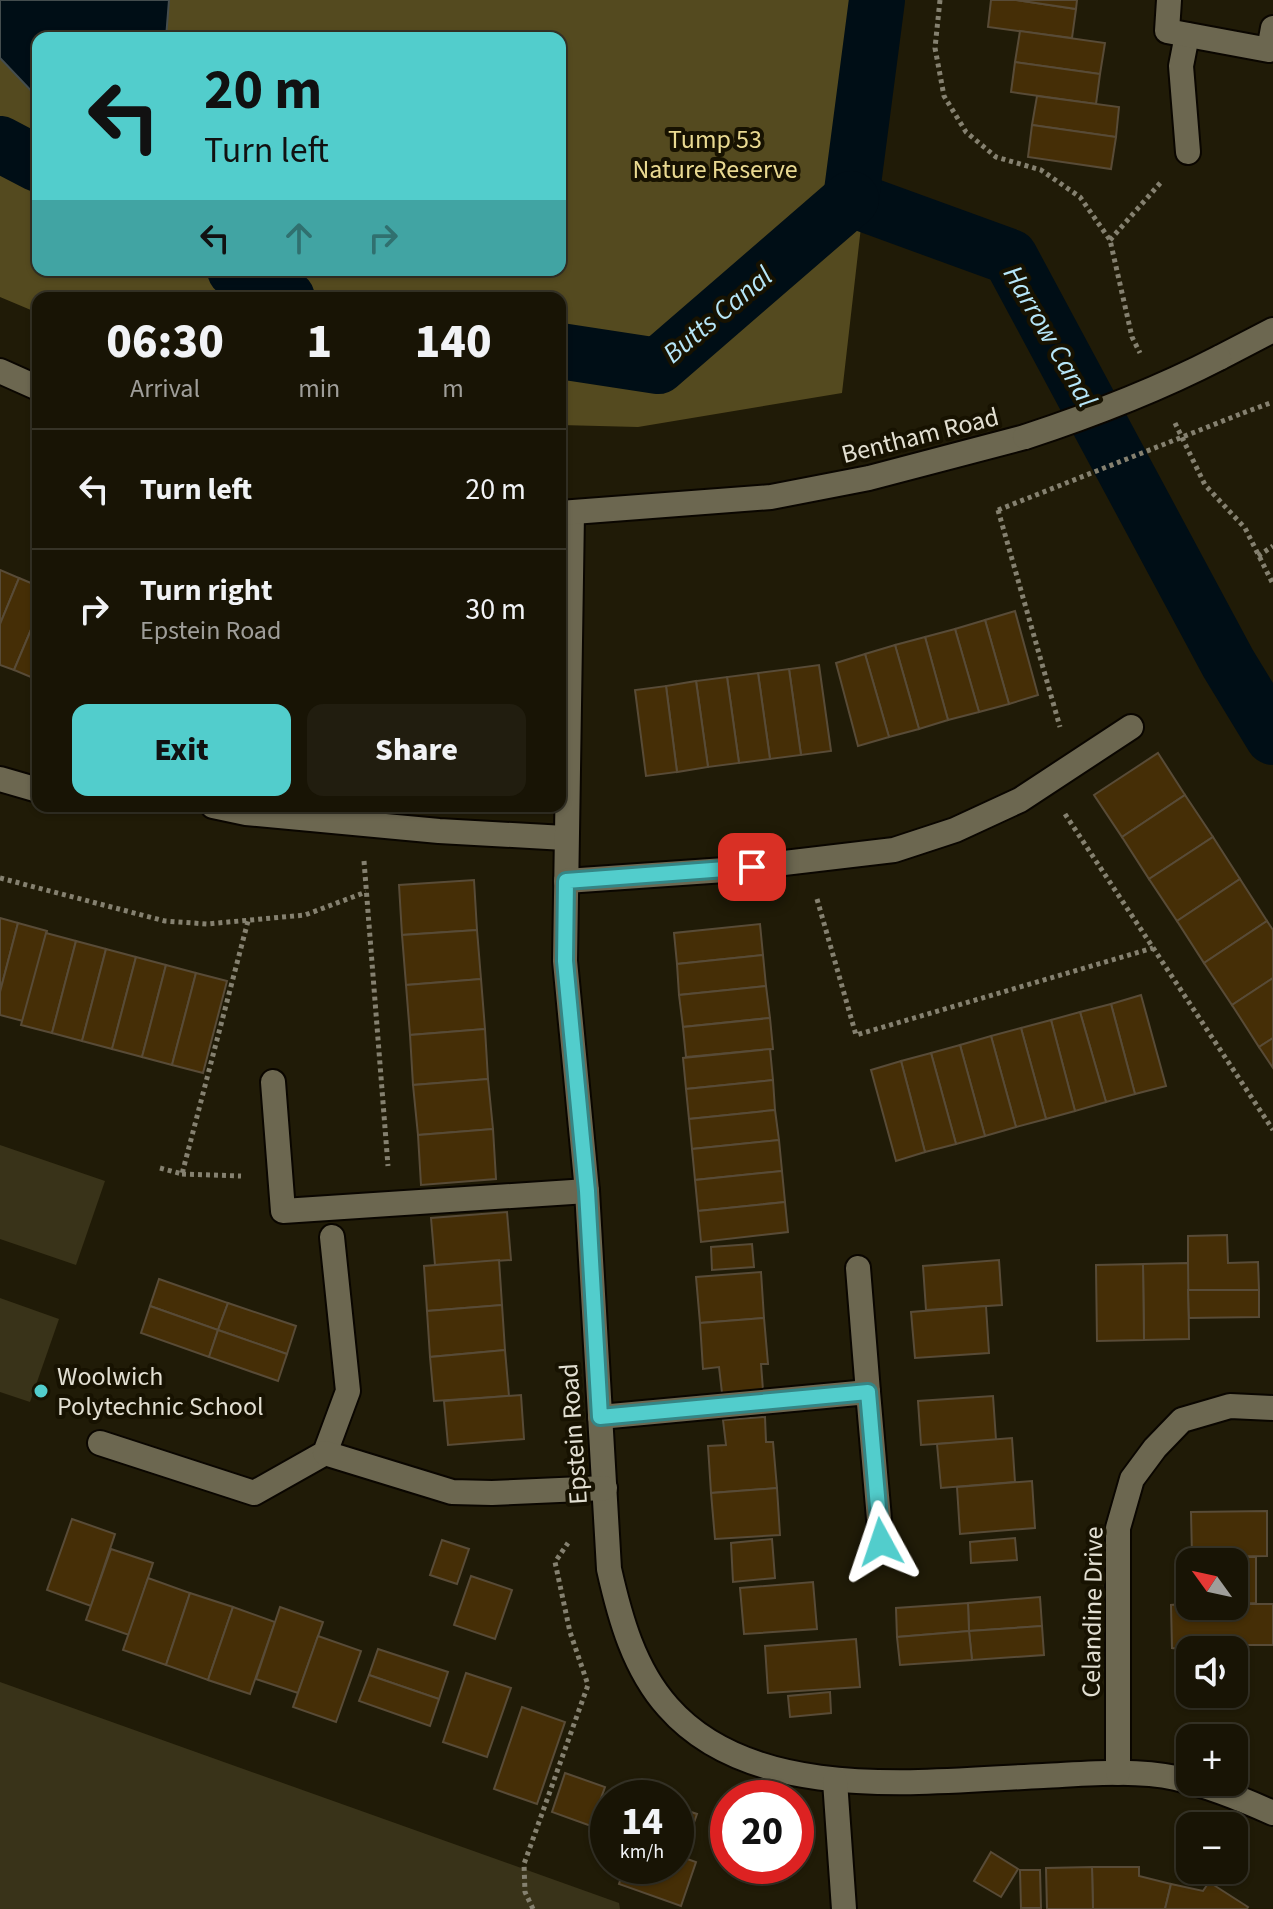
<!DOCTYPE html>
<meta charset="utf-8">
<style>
:root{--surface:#181405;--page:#211d0f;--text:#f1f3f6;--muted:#9f9e9a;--line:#363327;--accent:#52cdcc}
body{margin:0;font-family:"Source Sans 3",sans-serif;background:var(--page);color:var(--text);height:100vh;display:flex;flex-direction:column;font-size:30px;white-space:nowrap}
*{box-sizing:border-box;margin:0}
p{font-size:26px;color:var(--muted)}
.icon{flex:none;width:44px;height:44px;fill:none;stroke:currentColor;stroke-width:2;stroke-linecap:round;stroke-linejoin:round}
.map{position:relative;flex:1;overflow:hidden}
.panel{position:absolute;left:32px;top:292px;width:534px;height:520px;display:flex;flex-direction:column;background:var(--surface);border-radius:16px;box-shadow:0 2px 6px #0004,0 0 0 2px var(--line)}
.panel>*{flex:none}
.guide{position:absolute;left:32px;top:32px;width:534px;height:244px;border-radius:16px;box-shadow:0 2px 6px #0004,0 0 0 2px var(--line);background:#52cdcc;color:#111;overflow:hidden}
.needle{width:52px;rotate:303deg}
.tools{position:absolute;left:1176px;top:1548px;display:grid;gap:16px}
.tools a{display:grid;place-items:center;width:72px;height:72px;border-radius:16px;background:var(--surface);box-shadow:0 2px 6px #0004,0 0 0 2px var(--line);font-size:40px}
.speed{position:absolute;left:590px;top:1780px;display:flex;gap:16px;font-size:40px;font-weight:700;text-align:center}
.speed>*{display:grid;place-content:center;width:104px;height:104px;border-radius:50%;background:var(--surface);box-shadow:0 2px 6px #0004,0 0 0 2px var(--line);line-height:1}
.speed small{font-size:20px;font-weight:400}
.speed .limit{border:12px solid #d22;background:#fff;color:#111}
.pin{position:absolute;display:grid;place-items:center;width:68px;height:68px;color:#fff;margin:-34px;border-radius:16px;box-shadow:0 4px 12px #0006}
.me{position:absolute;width:88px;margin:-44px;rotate:355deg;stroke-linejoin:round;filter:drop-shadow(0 0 6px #0008)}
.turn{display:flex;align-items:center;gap:28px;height:168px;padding:0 40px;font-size:36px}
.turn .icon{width:104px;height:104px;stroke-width:2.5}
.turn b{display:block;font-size:56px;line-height:68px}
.lanes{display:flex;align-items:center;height:76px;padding:0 40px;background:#0003;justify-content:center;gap:40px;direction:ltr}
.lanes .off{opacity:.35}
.eta{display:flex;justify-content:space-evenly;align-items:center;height:136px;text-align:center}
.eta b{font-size:48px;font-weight:800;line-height:56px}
.button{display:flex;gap:16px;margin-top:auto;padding:16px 40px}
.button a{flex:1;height:92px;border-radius:16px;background:var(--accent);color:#111;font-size:32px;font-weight:800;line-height:92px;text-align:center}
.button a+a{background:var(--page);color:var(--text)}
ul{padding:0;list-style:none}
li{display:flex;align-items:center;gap:24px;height:120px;padding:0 40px;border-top:2px solid var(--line)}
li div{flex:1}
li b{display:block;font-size:30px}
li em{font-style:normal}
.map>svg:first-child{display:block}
.green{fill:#393319}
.forest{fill:#544a1f;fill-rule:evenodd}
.water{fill:#000e16;stroke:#444d4e;stroke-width:2}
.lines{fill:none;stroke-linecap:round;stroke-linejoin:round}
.canal{stroke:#000e16;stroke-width:56}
.building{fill:#452e06;stroke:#584b37;stroke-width:2}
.lane-casing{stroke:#0a0600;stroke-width:28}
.street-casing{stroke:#0a0600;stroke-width:28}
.secondary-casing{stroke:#0a0600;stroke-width:28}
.path{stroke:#858170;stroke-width:5;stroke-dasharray:4 4;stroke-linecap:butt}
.lane{stroke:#6c6750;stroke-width:24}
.street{stroke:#6c6750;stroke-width:24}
.secondary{stroke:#6c6750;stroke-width:24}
.secondary-bridge-casing{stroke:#0a0600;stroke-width:28;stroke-linecap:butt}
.path-bridge{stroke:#858170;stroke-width:5;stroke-dasharray:4 4;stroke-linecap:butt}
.secondary-bridge{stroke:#6c6750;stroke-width:24}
.route-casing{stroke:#358585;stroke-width:20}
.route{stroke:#52cdcc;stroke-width:14}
.poi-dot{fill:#52cdcc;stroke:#171201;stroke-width:3}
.labels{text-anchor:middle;stroke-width:8;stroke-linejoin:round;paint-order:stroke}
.park-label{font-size:26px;fill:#e9d991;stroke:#171201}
.street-label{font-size:26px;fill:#e2dfd2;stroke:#171201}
.poi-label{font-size:26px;fill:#e2dfd2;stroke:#171201;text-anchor:start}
.water-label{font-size:28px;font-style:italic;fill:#b6e6f8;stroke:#171201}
</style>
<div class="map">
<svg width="1273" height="1909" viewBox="0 0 1273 1909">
<rect width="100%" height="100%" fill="#201b07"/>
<g class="green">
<path d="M0 1145 105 1181 76 1265 0 1239Z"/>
<path d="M0 1298 59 1319 30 1402 0 1392Z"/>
<path d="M0 1682 619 1903 620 1909H0Z"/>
</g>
<path class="forest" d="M0 0H887L842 393 638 427 560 425V298H38V313L0 297ZM38 38H560V270H38Z"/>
<path class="water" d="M0 0H169L166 38H38V98L0 58Z"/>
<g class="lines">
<g class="canal">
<path d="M0 144 38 164"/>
<path d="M851 199 1010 257 1228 663 1273 737"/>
<path d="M851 199 877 0"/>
<path d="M235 270 287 298"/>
<path d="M560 351 658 366 851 199"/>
</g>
</g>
<g class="building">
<path d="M991 0H1016L1076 9 1072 38 988 27Z"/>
<path d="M1016 0H1077L1076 9Z"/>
<path d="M1020 31 1105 43 1100 74 1015 62Z"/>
<path d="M1015 62 1100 74 1096 104 1011 92Z"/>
<path d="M1037 96 1119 107 1116 137 1032 125Z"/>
<path d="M1032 125 1116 137 1111 169 1028 157Z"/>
<path d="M0 570 19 578 0 624Z"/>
<path d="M19 578 38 586V613L14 670 0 665V624Z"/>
<path d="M1015 611 1038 695 1009 704 985 620Z"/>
<path d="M38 613V680L14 670Z"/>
<path d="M985 620 1009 704 979 712 955 629Z"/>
<path d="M955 629 979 712 948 720 925 637Z"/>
<path d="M925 637 948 720 919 729 895 645Z"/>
<path d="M895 645 919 729 889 737 865 654Z"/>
<path d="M865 654 889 737 858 746 836 663Z"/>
<path d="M819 665 831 751 801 755 789 669Z"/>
<path d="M789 669 801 755 770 759 758 673Z"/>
<path d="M758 673 770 759 739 763 727 677Z"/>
<path d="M727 677 739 763 708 767 696 681Z"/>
<path d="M696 681 708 767 677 772 666 686Z"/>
<path d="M666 686 677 772 646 776 635 690Z"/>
<path d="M1158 753 1185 795 1122 837 1094 795Z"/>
<path d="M1185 795 1213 837 1149 879 1122 837Z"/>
<path d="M1213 837 1240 879 1177 921 1149 879Z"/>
<path d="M1240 879 1267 921 1204 963 1177 921Z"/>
<path d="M474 880 477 930 402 935 399 885Z"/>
<path d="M0 918 18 923 0 992Z"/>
<path d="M1267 921 1273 930V978L1232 1005 1204 963Z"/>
<path d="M18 923 47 931 23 1021 0 1015V992Z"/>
<path d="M760 924 763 955 677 964 674 933Z"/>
<path d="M477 930 481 979 406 985 402 935Z"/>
<path d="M46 933 76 941 52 1033 21 1025Z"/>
<path d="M76 941 106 949 82 1041 52 1033Z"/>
<path d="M106 949 136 957 112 1049 82 1041Z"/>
<path d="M763 955 766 986 679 995 677 964Z"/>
<path d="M136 957 166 965 142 1057 112 1049Z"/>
<path d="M166 965 196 973 172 1065 142 1057Z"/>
<path d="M196 973 227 981 203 1073 172 1065Z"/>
<path d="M1273 978V1038L1259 1047 1232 1005Z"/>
<path d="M481 979 485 1029 410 1035 406 985Z"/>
<path d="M766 986 770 1018 683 1027 679 995Z"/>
<path d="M1141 995 1166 1086 1135 1094 1111 1004Z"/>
<path d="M1111 1004 1135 1094 1106 1102 1080 1012Z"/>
<path d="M1080 1012 1106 1102 1075 1111 1051 1020Z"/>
<path d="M770 1018 773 1049 686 1057 683 1027Z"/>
<path d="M1051 1020 1075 1111 1046 1119 1021 1028Z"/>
<path d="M1021 1028 1046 1119 1016 1127 991 1036Z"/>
<path d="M485 1029 488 1079 413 1085 410 1035Z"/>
<path d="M991 1036 1016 1127 985 1136 960 1045Z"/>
<path d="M1273 1038V1068L1259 1047Z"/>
<path d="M960 1045 985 1136 956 1144 931 1053Z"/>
<path d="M770 1049 773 1080 686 1089 683 1058Z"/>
<path d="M931 1053 956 1144 925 1152 901 1061Z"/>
<path d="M901 1061 925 1152 896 1161 871 1070Z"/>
<path d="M488 1079 493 1129 418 1135 413 1085Z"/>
<path d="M773 1080 775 1110 689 1119 686 1089Z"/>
<path d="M775 1110 779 1140 692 1149 689 1119Z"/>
<path d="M493 1129 496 1179 421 1185 418 1135Z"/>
<path d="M779 1140 782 1171 695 1180 692 1149Z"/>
<path d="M782 1171 785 1202 698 1211 695 1180Z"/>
<path d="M785 1202 788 1232 701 1242 698 1211Z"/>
<path d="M507 1212 511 1260 435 1265 431 1218Z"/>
<path d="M1227 1235 1228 1263 1258 1262 1259 1290H1188V1236Z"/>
<path d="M752 1244 754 1267 712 1270 711 1247Z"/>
<path d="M499 1260 502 1305 427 1311 424 1266Z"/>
<path d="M999 1260 1002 1305 926 1310 923 1266Z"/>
<path d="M1188 1263 1189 1339 1144 1340 1143 1264Z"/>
<path d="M1143 1264 1144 1340 1097 1341 1096 1265Z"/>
<path d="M761 1272 764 1318 700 1323 696 1277Z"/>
<path d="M159 1279 228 1303 218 1330 150 1306Z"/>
<path d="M1188 1290H1259V1317L1189 1318Z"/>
<path d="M228 1303 296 1326 287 1354 218 1330Z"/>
<path d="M502 1305 505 1350 430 1357 427 1311Z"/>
<path d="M150 1306 218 1330 209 1357 141 1333Z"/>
<path d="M986 1306 989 1353 915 1358 911 1312Z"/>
<path d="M764 1318 768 1364H761L763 1390 722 1393 719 1367 703 1369 700 1323Z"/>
<path d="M218 1330 287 1354 278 1381 209 1357Z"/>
<path d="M505 1350 509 1396 434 1401 430 1357Z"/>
<path d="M521 1395 524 1439 448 1445 444 1401Z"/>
<path d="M993 1396 996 1440 921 1445 918 1401Z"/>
<path d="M765 1417 766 1442H773L777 1488 711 1493 708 1446 726 1445 723 1420Z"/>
<path d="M1012 1438 1015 1482 941 1488 937 1444Z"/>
<path d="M1032 1481 1035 1528 960 1534 957 1487Z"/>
<path d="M777 1488 780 1535 715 1539 711 1493Z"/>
<path d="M1267 1511V1556L1192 1557 1191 1512Z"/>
<path d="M72 1519 115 1534 91 1606 47 1590Z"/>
<path d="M1015 1538 1017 1560 971 1563 970 1542Z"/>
<path d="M772 1539 775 1578 733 1582 731 1543Z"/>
<path d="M442 1540 469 1549 457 1584 430 1575Z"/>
<path d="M111 1549 153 1563 129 1635 86 1620Z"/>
<path d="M1181 1557H1256V1603L1234 1604V1562H1190V1604H1182Z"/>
<path d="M471 1576 512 1590 495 1639 454 1625Z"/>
<path d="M148 1578 190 1593 166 1665 123 1650Z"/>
<path d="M813 1582 817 1629 744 1634 740 1588Z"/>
<path d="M190 1593 233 1607 208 1680 166 1665Z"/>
<path d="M1040 1597 1042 1626 969 1631 968 1603Z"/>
<path d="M968 1603 969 1631 897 1637 896 1608Z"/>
<path d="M1182 1604 1234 1606V1604H1273V1645H1247L1248 1679H1234V1650H1190V1679H1180V1649L1172 1648 1171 1605Z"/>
<path d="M233 1607 275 1622 250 1694 208 1680Z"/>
<path d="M280 1607 323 1622 298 1693 256 1679Z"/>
<path d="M1042 1626 1044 1655 972 1660 969 1631Z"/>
<path d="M969 1631 972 1660 900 1665 897 1637Z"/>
<path d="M318 1636 361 1651 336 1722 293 1707Z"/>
<path d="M856 1639 860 1687 768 1693 765 1646Z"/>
<path d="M378 1649 448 1672 439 1699 369 1675Z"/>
<path d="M466 1673 511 1688 487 1757 443 1742Z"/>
<path d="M369 1675 439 1699 430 1726 359 1701Z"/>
<path d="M830 1692 831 1713 790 1717 788 1696Z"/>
<path d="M522 1707 565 1722 537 1804 494 1789Z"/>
<path d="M565 1773 605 1787 591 1826 552 1812Z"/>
<path d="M676 1807 697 1814 682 1857 676 1855Z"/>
<path d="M991 1852 1018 1869 1001 1897 974 1881Z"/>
<path d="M676 1855 696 1862 681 1906 619 1884 625 1866H676Z"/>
<path d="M1092 1867H1139V1876L1171 1884 1165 1909H1093Z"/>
<path d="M1092 1867 1093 1909H1047L1046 1868Z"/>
<path d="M1020 1870H1040L1041 1908H1021Z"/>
<path d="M1209 1882 1248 1907 1247 1909H1165L1171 1884 1203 1891Z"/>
</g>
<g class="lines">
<defs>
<g id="lane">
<path d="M1187 35 1181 66 1188 152"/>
<path d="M213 806 246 813 439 831 565 838"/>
<path d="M273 1082 283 1211 587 1191"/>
<path d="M858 1268 868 1392"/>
<path d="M600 1417 868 1392 881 1542"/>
<path d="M100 1443 254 1493 325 1453 348 1391 332 1237"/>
</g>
<g id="street">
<path d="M1169 0 1167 31 1269 50 1273 28"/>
<path d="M572 513 565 961 587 1191 609 1569C620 1618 634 1669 668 1707 754 1805 926 1781 1043 1776 1086 1774 1133 1769 1176 1778 1210 1786 1242 1799 1273 1813"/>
<path d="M0 779 38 790"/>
<path d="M566 881 725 870 894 850 955 830 1020 800 1131 727"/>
<path d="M325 1453 452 1492 492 1493 605 1488"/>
<path d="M1118 1773V1528L1132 1479 1155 1448 1182 1420 1230 1406 1273 1408"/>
<path d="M835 1781 844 1909"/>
</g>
<g id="secondary">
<path d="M1219 358 1273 330"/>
<path d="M0 371 38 388"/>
<path d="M560 513 771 497 869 478 1025 437"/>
</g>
</defs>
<use href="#lane" class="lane-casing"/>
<use href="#street" class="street-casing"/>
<use href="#secondary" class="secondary-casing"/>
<g class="path">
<path d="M940 0 935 48 944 96 966 132 996 157 1041 170 1080 197 1110 240 1132 337 1140 353"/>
<path d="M1110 240 1162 181"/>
<path d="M1243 413 1273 402"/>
<path d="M1175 423 1205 485 1245 528 1273 584"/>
<path d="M998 510 1060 727"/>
<path d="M1258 556 1273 546"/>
<path d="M1065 814 1273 1130"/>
<path d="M364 861 388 1166"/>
<path d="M0 878 165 921 207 924 305 915 366 892"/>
<path d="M817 899 856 1035 1153 948"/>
<path d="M160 1168 182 1174 248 921"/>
<path d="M182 1174 241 1176"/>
<path d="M533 1909 525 1892 524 1864 588 1685 570 1632 555 1562 568 1543"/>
</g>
<use href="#lane" class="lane"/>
<use href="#street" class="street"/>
<use href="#secondary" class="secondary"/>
<defs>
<path id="secondary-bridge" d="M1025 437C1092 415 1157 390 1219 358"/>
</defs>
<use href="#secondary-bridge" class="secondary-bridge-casing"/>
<path class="path-bridge" d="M998 510 1243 413"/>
<use href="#secondary-bridge" class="secondary-bridge"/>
</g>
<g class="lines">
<defs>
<path id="route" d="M752 867 566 881 565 961 587 1191 600 1417 868 1392 881 1542"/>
</defs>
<use href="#route" class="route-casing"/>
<use href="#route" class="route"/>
</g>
<circle class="poi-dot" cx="41" cy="1391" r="8"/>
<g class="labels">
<g class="park-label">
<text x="715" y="148">Tump 53<tspan x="715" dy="30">Nature Reserve</tspan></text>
</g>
<g class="street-label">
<text transform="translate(920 435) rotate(-14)" y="9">Bentham Road</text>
<text transform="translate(573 1434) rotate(-94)" y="9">Epstein Road</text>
<text transform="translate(1092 1612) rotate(-89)" y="9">Celandine Drive</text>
</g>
<g class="poi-label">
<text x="57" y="1385">Woolwich<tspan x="57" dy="30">Polytechnic School</tspan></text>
</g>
<g class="water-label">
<text transform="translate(717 314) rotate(-40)" y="10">Butts Canal</text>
<text transform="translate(1051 336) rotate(60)" y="10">Harrow Canal</text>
</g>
</g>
</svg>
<div class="tools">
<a><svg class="needle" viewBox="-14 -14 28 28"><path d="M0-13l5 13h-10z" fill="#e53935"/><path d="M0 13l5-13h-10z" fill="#9f9e9a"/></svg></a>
<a><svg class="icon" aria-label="sound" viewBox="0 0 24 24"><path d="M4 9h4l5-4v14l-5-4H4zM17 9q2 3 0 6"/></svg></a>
<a>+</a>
<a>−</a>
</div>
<div class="speed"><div>14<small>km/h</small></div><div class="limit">20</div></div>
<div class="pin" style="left:752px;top:867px;background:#d93025"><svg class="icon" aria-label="arrive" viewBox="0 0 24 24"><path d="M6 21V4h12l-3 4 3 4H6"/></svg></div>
<svg class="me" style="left:881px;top:1542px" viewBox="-20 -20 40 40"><path d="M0-17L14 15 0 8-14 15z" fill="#52cdcc" stroke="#fff" stroke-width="4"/></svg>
<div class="guide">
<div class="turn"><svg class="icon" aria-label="left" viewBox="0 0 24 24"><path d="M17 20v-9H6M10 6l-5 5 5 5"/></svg><div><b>20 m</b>Turn left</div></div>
<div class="lanes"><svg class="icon" aria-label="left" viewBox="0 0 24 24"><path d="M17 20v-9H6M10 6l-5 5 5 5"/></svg><svg class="icon off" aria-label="ahead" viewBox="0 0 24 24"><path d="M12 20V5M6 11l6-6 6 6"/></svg><svg class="icon off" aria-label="right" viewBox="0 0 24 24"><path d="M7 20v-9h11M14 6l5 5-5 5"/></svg></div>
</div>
<section class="panel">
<div class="eta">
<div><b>06:30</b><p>Arrival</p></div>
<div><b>1</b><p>min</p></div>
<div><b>140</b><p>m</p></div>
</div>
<ul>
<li><svg class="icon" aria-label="left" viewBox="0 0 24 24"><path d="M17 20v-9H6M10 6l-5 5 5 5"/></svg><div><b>Turn left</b></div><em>20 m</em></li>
<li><svg class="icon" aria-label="right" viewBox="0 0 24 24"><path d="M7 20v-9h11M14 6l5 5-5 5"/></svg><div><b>Turn right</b><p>Epstein Road</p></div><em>30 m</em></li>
</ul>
<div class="button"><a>Exit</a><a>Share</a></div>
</section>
</div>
